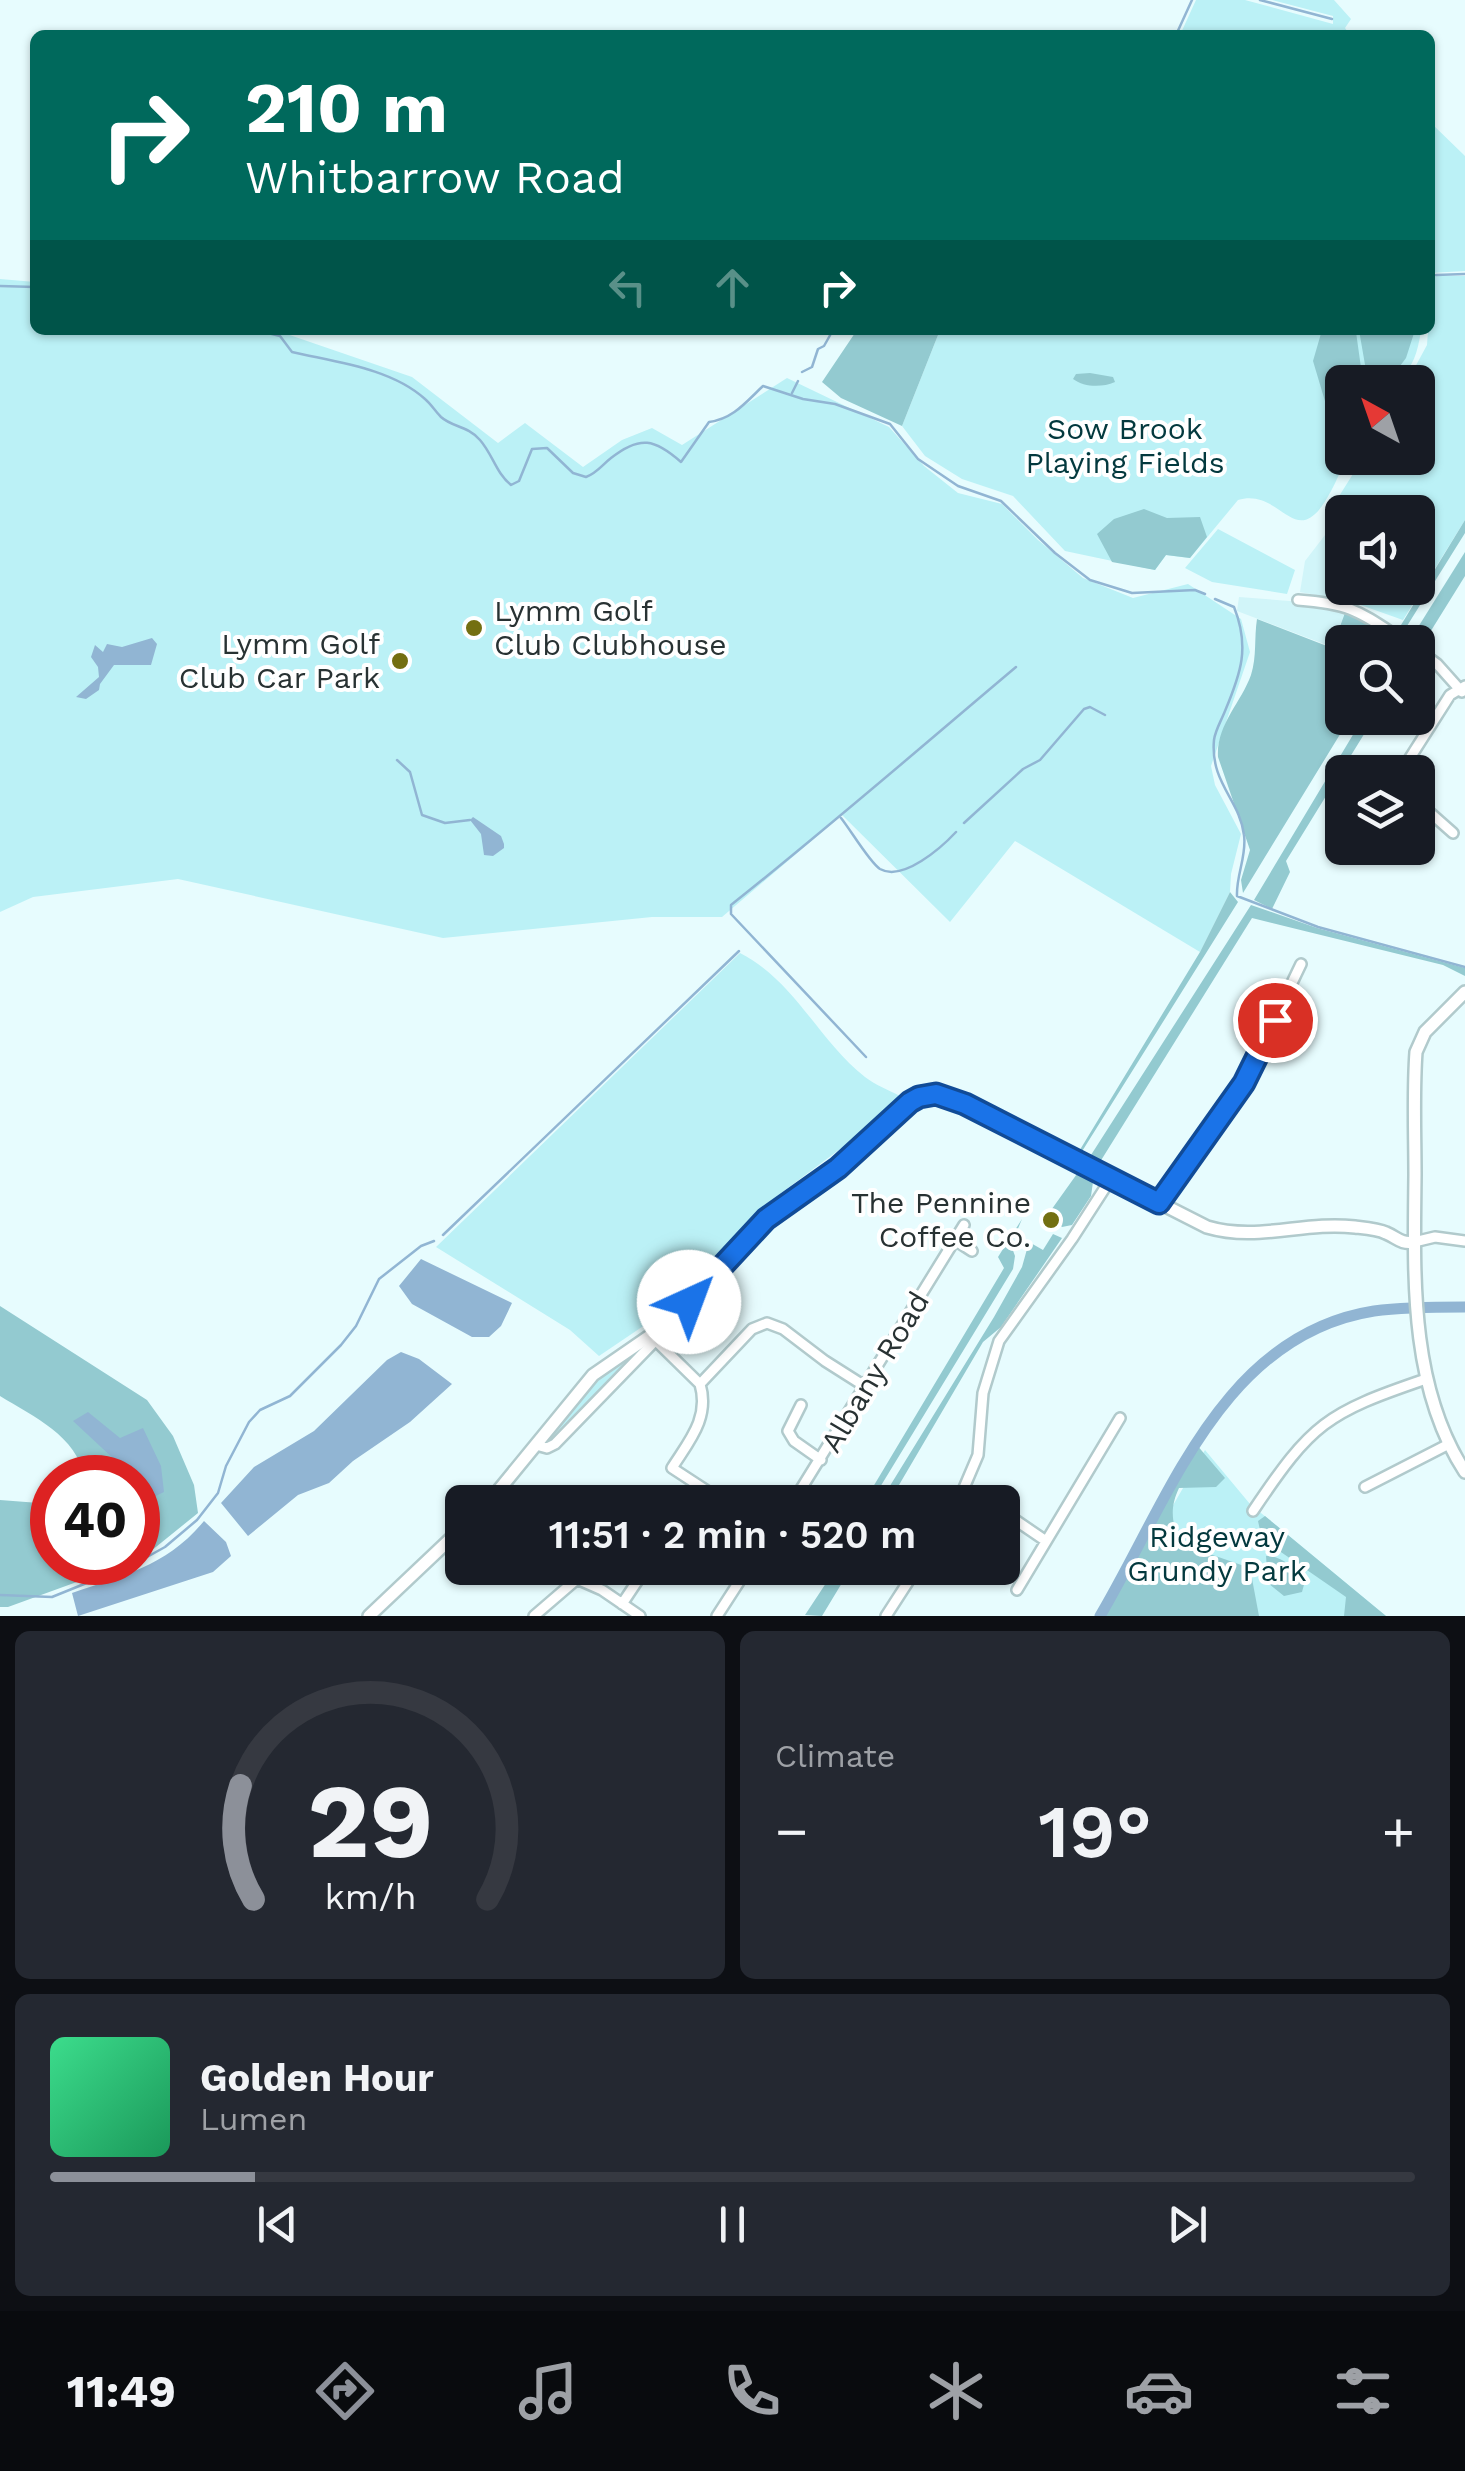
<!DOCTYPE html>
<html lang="en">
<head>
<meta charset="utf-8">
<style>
	:root { --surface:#171b24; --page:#242831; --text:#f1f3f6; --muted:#9ea1a6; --line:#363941; --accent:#8c9099 }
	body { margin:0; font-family:"Work Sans",sans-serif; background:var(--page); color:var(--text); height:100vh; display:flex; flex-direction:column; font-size:38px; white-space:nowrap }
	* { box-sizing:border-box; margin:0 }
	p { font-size:32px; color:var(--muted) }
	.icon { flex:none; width:55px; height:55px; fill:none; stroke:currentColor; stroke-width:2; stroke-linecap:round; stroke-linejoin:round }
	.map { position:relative; height:1616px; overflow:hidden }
	.panel { display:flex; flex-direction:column; gap:15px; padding:15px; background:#0d0f14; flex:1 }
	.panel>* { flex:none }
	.hud { position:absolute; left:30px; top:30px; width:1405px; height:305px; border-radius:15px; box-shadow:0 2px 8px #0004; background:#00695c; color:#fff; overflow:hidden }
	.needle { width:65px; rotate:320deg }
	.fabs { position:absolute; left:1325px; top:365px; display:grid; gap:20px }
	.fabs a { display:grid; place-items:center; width:110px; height:110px; border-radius:15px; background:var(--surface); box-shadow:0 2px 8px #0004; font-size:50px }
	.speed { position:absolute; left:30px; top:1455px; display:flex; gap:20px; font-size:50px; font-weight:700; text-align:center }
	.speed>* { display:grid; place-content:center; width:130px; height:130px; border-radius:50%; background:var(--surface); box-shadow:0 2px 8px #0004; line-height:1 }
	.speed .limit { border:15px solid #d22; background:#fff; color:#111 }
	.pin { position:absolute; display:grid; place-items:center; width:85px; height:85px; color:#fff; margin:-42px; border:5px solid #fff; border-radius:50%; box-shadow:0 2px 10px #0007 }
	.me { position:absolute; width:110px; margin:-55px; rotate:43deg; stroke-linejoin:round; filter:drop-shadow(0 0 8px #0008) }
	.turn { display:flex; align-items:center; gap:35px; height:210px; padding:0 50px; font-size:45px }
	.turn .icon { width:130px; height:130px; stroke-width:2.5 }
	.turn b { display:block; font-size:70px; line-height:85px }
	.lanes { display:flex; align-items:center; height:95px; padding:0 50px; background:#0003; justify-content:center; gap:50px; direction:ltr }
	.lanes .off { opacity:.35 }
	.big { font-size:75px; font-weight:600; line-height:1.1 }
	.panel .widget { flex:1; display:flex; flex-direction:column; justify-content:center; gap:15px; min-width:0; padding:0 35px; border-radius:15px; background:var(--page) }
	.panel .dial { align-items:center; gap:0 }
	.dial svg { height:260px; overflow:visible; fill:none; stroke:var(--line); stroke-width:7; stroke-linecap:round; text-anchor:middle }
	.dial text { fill:var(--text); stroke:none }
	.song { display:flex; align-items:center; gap:30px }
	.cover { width:120px; height:120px; border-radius:15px; background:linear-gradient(135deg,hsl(150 70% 55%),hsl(150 70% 35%)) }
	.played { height:10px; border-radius:5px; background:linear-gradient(90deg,var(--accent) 15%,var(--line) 15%) }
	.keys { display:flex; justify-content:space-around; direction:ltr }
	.heat { display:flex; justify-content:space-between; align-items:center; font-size:55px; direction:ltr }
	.panel .tiles { flex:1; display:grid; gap:15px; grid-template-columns:1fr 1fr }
	.widget:last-child { grid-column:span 2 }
	.trip { position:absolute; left:445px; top:1485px; width:575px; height:100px; border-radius:15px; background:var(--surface); box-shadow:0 2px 8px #0004; font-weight:600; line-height:100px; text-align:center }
	.menu { display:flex; height:160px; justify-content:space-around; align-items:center; background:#090b0e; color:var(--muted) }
	.menu .icon { width:70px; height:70px }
	.menu .active { color:var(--accent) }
	.menu b { font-size:45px; color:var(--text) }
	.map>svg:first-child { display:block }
	.built { fill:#d1f5f9 }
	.green { fill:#bbf1f6 }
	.forest { fill:#93cad0 }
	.water { fill:#91b5d3 }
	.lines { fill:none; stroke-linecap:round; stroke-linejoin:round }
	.stream { stroke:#91b5d3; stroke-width:2.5 }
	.canal { stroke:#91b5d3; stroke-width:11 }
	.minor-casing { stroke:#b1cacc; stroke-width:14 }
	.tertiary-casing { stroke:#b1cacc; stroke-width:16 }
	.minor { stroke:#fff; stroke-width:9 }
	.tertiary { stroke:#fff; stroke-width:11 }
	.route-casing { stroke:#114b97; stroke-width:25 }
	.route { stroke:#1a73e8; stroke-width:18 }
	.poi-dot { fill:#736f11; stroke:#fff; stroke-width:4 }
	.labels { text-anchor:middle; stroke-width:8; stroke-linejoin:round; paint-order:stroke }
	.park-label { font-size:30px; fill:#03393e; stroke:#fff }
	.poi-label { font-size:30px; fill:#283233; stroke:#fff; text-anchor:end }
	.street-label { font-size:30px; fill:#283233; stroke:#fff }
</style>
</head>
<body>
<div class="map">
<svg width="1465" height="1616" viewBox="0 0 1465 1616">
	<rect width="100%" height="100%" fill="#e7fcfe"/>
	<path class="built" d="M1332,526L1342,533V588H1362L1354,602L1300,592L1305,561Z
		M1239,597L1328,604L1346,609L1332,647L1237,611Z"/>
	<path class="green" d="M1196,0H1245L1333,24V16L1272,0H1334L1351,19L1345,28L1350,35H1180Z
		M1430,122L1465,156V271L1430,273Z
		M1432,276H1465V520L1403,620L1355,603L1363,588H1418V512H1342V529L1326,517L1363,458H1418V382H1407L1427,345Z
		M0,279L35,282V330H275L412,377L498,443L525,423L583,467L622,440L652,428L682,445L787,378L889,427L924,466L958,493L1002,504L1038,540L1083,578L1133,598L1188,584L1241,619L1250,652L1211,766L1215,785L1241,834L1231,874L1230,892L1200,952L1015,841L950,922L842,815L722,917H652L443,938L178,879L33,897L0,912Z
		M940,330H1421C1413,388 1391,382 1342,382V458H1346C1298,578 1289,485 1238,500L1190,558L1166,555L1155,570L1065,551L1013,496L962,479L925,456L902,426Z
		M1218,529L1295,570L1287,594L1212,582L1185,568Z
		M740,953C795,981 818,1040 865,1077C875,1085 889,1090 900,1096L867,1129L757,1211L667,1310L599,1356L570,1330L436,1247Z
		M655,1341L555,1444L536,1445L607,1363Z
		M1205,1450L1250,1504L1386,1616H1109Z"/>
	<path class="forest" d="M857,330H940L902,426L841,398L822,382Z
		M1322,330L1356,332L1363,382H1342L1341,431L1333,428L1313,361Z
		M1359,330H1415L1406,358L1388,382H1368Z
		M1090,373L1113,377L1115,382C1101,388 1084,387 1073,379L1076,374Z
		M1144,509L1167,518L1200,517L1207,537L1190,558L1166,555L1155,570L1112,562L1097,534L1114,519Z
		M1465,520V533L1407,626L1401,625Z
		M1465,552V576L1424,642L1415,632Z
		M1346,610L1358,615L1394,642H1342V718H1350L1243,893L1241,880L1250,850L1218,757C1216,725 1241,703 1251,675C1257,656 1254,638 1257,619L1332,648Z
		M1363,718H1374L1286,861L1290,872L1272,909L1254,900Z
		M1230,892L1238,902L1081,1153H1078L1200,952Z
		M1251,905L1317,928L1465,968V976L1443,965L1252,918L1100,1162L1091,1155Z
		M1079,1171L1093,1182L1091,1196L1072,1225L1062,1227L1049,1213Z
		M1022,1219L1011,1245L1015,1256L1013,1269L871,1502H864L1004,1268L998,1257Z
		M1053,1234L1062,1238L1001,1327L983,1342L889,1502H880L994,1317L1022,1267L1029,1242L1043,1250Z
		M0,1306L147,1400L173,1436L194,1485L198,1513L146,1555L138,1559V1478L84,1477C77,1436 34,1417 0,1396Z
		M1196,1444L1225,1478L1216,1487L1179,1488C1169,1509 1172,1524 1181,1544L1250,1568L1259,1616H1105L1107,1604Z
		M0,1500L52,1504V1562L129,1563L8,1607H0Z
		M1265,1516L1386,1616H1344L1346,1597L1262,1539L1258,1521Z
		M1266,1556C1284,1556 1293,1568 1305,1581L1302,1592L1284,1596L1268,1583Z
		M836,1568H851L822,1616L805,1615Z"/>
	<path class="water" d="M152,638L157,644L151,665H114L100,684L99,690L86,699L76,697L99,677L98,667L91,657L95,645L103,652L107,644L122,647Z
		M473,817L501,836L504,844V848L493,856L484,855L481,834L470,820Z
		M421,1259L512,1303L501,1326L489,1337H472L412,1304L399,1286Z
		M401,1352L419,1359L452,1384L410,1422L353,1461L329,1483L298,1495L248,1536L221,1503L254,1467L314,1431L387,1360Z
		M88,1412L120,1438L143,1428L161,1466L164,1492L139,1504L138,1478L109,1477L116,1461L73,1421Z
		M204,1521L226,1542L231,1556L213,1572L78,1616L72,1593C124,1575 167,1566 204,1521Z"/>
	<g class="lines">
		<path class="stream" d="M1260,0L1332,19
			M1176,35L1192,0
			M1436,275L1465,274
			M0,286L35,287
			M256,330L280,336L292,352C335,362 391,368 425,399C431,404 435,411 441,417C452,427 468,426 480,440C493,455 496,473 511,485L519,481L532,449L547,448L573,473L586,477C597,473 602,465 611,458C640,435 655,439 681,462L709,422C733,419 746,402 763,386L803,399L835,404L890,424L918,459L958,486L1001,501L1055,553L1090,580L1132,593L1195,590L1205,594
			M802,372L812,367L818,349L824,346L833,330
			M792,393L798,381
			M1215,599L1234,607C1250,647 1241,673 1225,711C1221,721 1215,731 1214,740C1210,783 1240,800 1244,835C1247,856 1236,875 1237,896L1318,927L1465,967
			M397,760L410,772L422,815L445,823L470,820
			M841,818C850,829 870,863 880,869C903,882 942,847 956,832
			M964,823L1023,769L1040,760L1084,709L1090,707L1105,715
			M866,1057L731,914V905C828,828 921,747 1016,667
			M443,1235L739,951
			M138,1562L165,1547L197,1520L218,1493L226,1466L249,1422L260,1410L290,1396L341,1345L356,1326L379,1279L421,1246L434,1241
			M0,1595L52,1597L136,1563"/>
		<path class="canal" d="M1100,1616C1169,1500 1221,1335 1374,1311C1404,1307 1435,1307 1465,1307"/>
		<defs>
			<path id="minor" d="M1298,600C1354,604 1361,613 1406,642
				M1418,650L1437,664L1462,692
				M1401,772L1450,695L1465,686
				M1418,802L1453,833
				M1159,1203L1244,1083L1301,964
				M955,1240L972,1251
				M1414,1242L1435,1237L1465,1241
				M650,1335L700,1384C710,1418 689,1441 672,1468L724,1502
				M700,1384L752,1329L767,1323L783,1329L825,1361L866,1387
				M801,1405L788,1431L794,1441L821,1460
				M536,1445L547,1448L555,1444L655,1341
				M1365,1487L1447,1445
				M965,1492L987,1502
				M793,1502L964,1225
				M958,1502L978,1455L983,1393L999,1341L1072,1239L1110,1180
				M1002,1511L1046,1541
				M1253,1511C1312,1423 1326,1413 1426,1379
				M593,1568H598
				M649,1568L663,1576
				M1017,1590L1120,1418
				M622,1604L646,1568
				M534,1616L577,1579L602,1590L640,1616
				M717,1616L748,1568
				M886,1616L917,1568"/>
			<path id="tertiary" d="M1465,992L1425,1032L1416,1052C1413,1093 1415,1134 1415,1175C1414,1275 1409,1386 1465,1472
				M489,1502L593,1375L667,1324L766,1219L837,1168L915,1099L936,1094L965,1104L1207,1227C1258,1242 1303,1221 1355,1227C1364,1228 1378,1229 1386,1233C1398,1238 1400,1244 1414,1242
				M369,1616L462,1528"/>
		</defs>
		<use href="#minor" class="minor-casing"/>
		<use href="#tertiary" class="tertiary-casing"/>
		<use href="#minor" class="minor"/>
		<use href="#tertiary" class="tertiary"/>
	</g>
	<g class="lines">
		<defs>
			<path id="route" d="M689,1302L766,1219L838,1168L910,1102L919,1097L936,1094L965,1104L1159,1203L1244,1083L1275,1020"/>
		</defs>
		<use href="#route" class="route-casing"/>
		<use href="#route" class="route"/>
	</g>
	<g class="poi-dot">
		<circle cx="474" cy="628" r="10"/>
		<circle cx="400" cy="661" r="10"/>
		<circle cx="1051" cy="1220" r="10"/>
	</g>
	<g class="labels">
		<g class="park-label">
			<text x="1125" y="439">Sow Brook<tspan x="1125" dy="34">Playing Fields</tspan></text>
			<text x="1217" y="1547">Ridgeway<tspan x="1217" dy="34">Grundy Park</tspan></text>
		</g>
		<g class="poi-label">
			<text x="494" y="621" text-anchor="start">Lymm Golf<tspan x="494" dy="34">Club Clubhouse</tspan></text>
			<text x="380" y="654">Lymm Golf<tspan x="380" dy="34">Club Car Park</tspan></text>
			<text x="1031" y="1213">The Pennine<tspan x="1031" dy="34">Coffee Co.</tspan></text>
		</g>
		<g class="street-label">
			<text transform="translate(875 1372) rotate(-59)" y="10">Albany Road</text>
		</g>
	</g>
</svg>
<div class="fabs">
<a><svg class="needle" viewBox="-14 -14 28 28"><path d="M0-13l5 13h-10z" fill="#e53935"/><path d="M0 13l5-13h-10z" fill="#9ea1a6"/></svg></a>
<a><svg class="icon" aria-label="sound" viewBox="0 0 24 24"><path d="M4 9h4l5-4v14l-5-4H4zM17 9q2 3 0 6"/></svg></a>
<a><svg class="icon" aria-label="search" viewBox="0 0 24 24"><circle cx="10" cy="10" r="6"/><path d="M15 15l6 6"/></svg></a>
<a><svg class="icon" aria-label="layers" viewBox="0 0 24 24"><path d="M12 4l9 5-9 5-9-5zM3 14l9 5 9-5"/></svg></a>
</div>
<div class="speed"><div class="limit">40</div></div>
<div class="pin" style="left:1275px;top:1020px;background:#d93025"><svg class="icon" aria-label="arrive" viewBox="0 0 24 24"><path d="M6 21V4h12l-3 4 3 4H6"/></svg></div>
<svg class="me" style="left:689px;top:1302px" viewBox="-20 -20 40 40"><circle r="19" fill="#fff"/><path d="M0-13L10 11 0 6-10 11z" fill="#1a73e8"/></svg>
<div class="trip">11:51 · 2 min · 520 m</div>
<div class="hud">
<div class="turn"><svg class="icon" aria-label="right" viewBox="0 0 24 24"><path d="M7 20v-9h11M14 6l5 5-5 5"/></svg><div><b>210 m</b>Whitbarrow Road</div></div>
<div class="lanes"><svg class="icon off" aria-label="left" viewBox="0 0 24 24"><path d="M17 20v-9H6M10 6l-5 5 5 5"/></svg><svg class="icon off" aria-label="ahead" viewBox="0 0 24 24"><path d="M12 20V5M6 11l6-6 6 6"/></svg><svg class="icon" aria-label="right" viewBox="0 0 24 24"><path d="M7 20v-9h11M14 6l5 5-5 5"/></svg></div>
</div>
</div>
<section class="panel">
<div class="tiles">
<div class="widget dial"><svg viewBox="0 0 100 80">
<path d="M14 69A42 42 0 1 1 86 69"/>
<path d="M14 69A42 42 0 0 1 10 34" stroke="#8c9099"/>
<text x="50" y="56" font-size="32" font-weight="700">29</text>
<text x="50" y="72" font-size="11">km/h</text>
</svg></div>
<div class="widget"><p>Climate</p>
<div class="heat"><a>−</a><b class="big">19°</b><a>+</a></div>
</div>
<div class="widget">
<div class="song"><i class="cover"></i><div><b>Golden Hour</b><p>Lumen</p></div></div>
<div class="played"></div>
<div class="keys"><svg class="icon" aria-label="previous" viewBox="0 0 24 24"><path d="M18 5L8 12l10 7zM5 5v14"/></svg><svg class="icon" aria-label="pause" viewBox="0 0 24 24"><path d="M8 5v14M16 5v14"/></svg><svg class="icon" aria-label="next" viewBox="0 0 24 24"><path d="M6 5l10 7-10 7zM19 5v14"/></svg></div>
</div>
</div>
</section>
<nav class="menu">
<b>11:49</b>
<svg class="icon active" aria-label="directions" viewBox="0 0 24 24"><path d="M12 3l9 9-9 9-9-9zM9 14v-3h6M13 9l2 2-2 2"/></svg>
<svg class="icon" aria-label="music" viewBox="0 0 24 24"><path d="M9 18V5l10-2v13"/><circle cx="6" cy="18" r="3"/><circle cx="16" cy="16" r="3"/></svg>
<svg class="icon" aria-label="phone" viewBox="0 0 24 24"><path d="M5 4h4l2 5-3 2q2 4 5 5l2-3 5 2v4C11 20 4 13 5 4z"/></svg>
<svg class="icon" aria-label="climate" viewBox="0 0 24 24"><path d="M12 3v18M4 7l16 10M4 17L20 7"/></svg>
<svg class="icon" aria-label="car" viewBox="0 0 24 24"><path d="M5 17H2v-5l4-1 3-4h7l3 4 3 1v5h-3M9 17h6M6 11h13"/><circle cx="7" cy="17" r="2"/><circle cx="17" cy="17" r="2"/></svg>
<svg class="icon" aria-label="filters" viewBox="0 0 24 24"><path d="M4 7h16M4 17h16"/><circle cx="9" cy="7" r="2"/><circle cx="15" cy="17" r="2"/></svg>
</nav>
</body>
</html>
